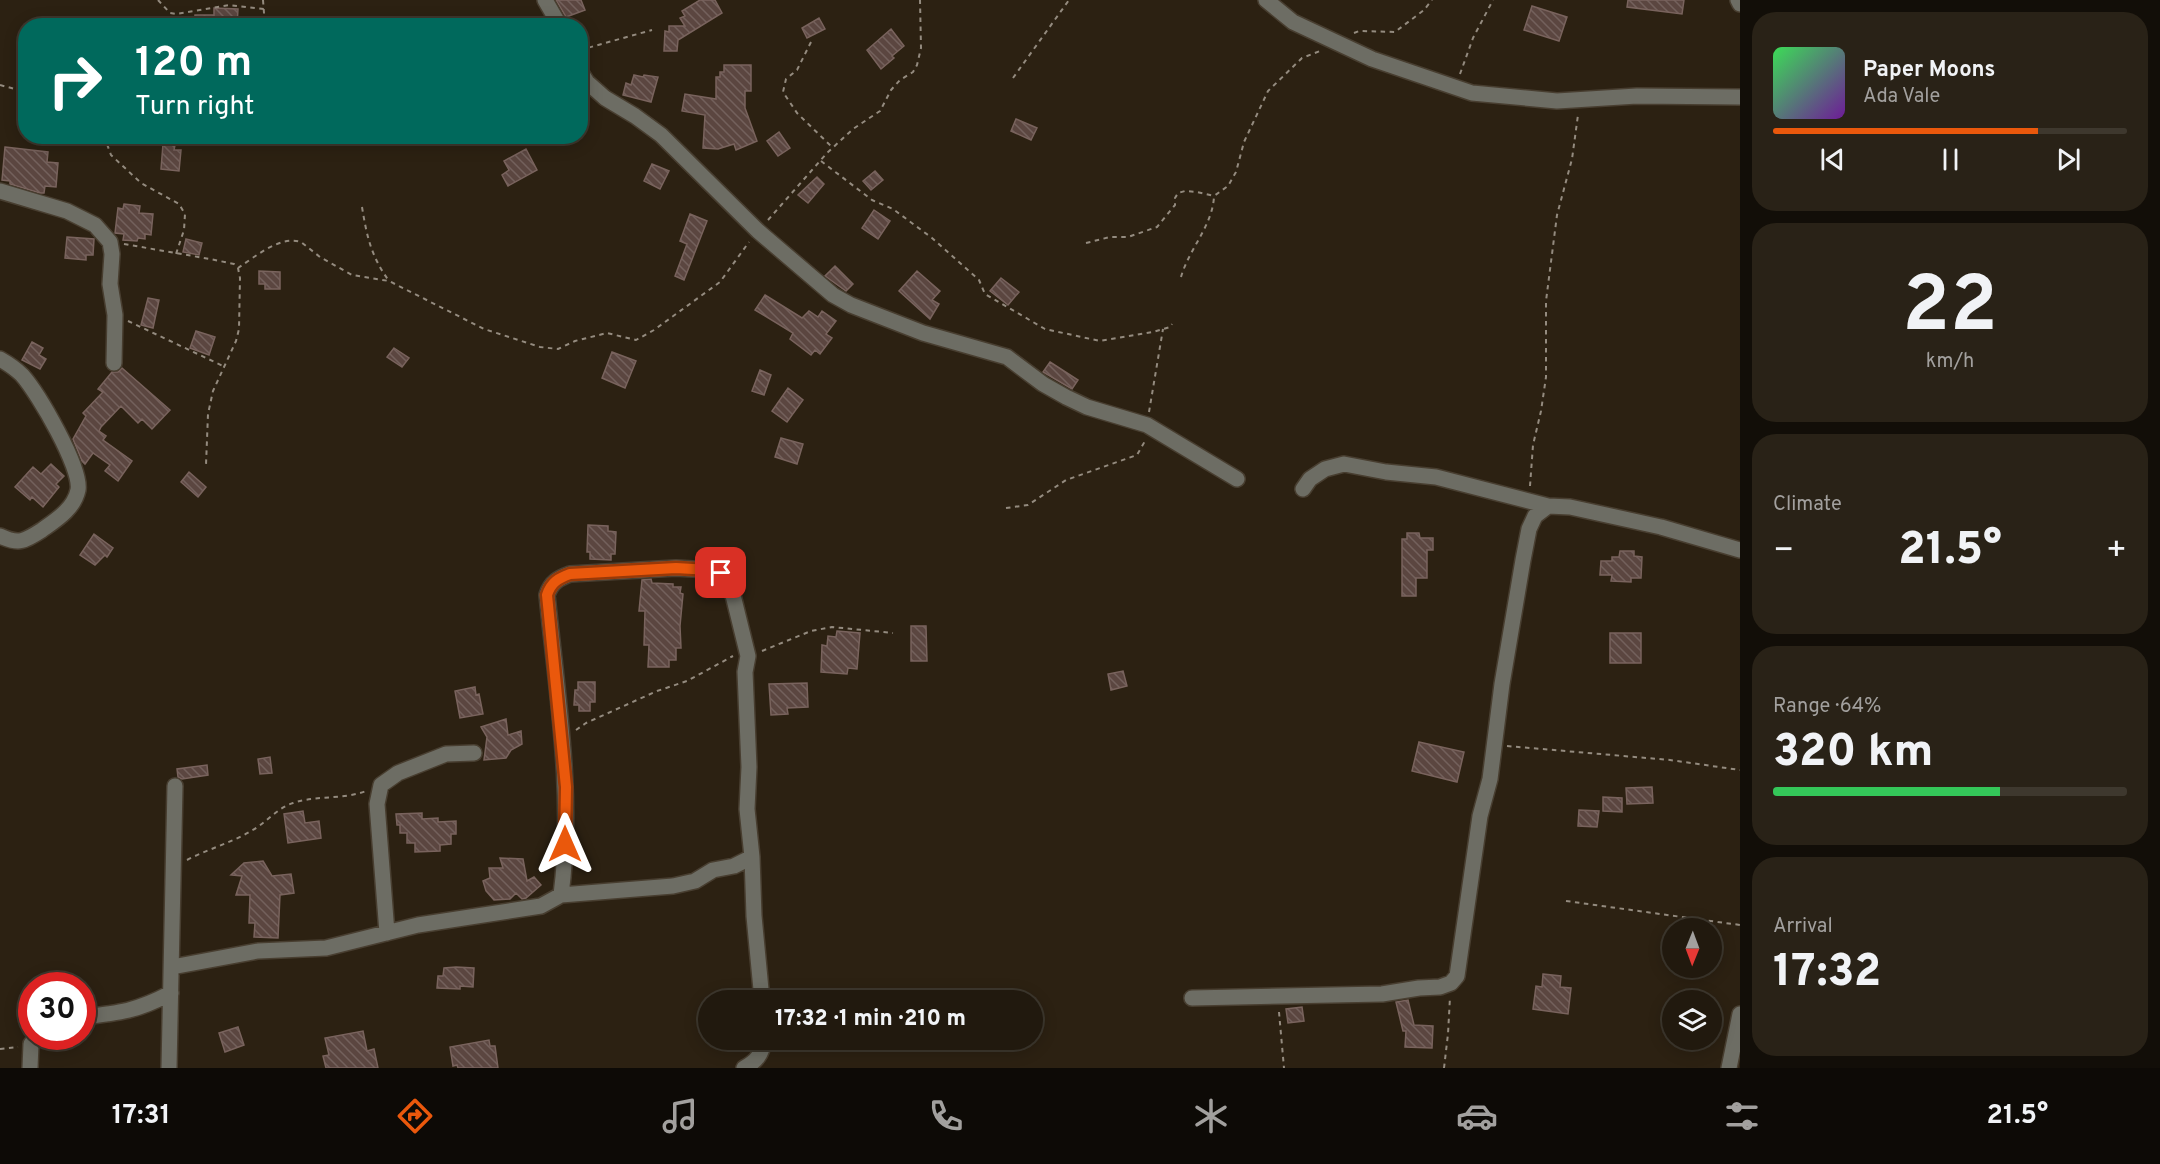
<!DOCTYPE html>
<html lang="en">
<head>
<meta charset="utf-8">
<style>
	:root { --surface:#21190e; --page:#292217; --text:#f1f3f6; --muted:#a2a09e; --line:#3e382e; --accent:#ea580c }
	body { margin:0; font-family:Overpass,sans-serif; background:var(--page); color:var(--text); height:100vh; display:flex; flex-direction:column; font-size:22px; white-space:nowrap }
	* { box-sizing:border-box; margin:0 }
	p { font-size:20px; color:var(--muted) }
	.icon { flex:none; width:33px; height:33px; fill:none; stroke:currentColor; stroke-width:2; stroke-linecap:round; stroke-linejoin:round }
	.map { position:relative; flex:1; overflow:hidden }
	.details { display:flex; flex-direction:column; gap:12px; padding:12px; background:#120e08; width:420px }
	.details>* { flex:none }
	.banner { position:absolute; left:18px; top:18px; width:570px; height:126px; border-radius:24px; box-shadow:0 3px 15px #0003,0 0 0 2px var(--line); background:#00695c; color:#fff; overflow:hidden }
	.needle { width:39px; rotate:181deg }
	.fabs { position:absolute; left:1662px; top:918px; display:grid; gap:12px }
	.fabs a { display:grid; place-items:center; width:60px; height:60px; border-radius:50%; background:var(--surface); box-shadow:0 3px 15px #0003,0 0 0 2px var(--line); font-size:30px }
	.speed { position:absolute; left:18px; top:972px; display:flex; gap:12px; font-size:30px; font-weight:700; text-align:center }
	.speed>* { display:grid; place-content:center; width:78px; height:78px; border-radius:50%; background:var(--surface); box-shadow:0 3px 15px #0003,0 0 0 2px var(--line); line-height:1 }
	.speed .limit { border:9px solid #d22; background:#fff; color:#111 }
	.pin { position:absolute; display:grid; place-items:center; width:51px; height:51px; color:#fff; margin:-26px; border-radius:12px; box-shadow:0 3px 9px #0006 }
	.me { position:absolute; width:66px; margin:-33px; rotate:0deg; stroke-linejoin:round; filter:drop-shadow(0 0 4px #0008) }
	.turn { display:flex; align-items:center; gap:21px; height:126px; padding:0 18px; font-size:27px }
	.turn .icon { width:78px; height:78px; stroke-width:2.5 }
	.turn b { display:block; font-size:42px; line-height:51px }
	.big { font-size:45px; font-weight:800; line-height:1.1 }
	.details .widget { flex:1; display:flex; flex-direction:column; justify-content:center; gap:9px; min-width:0; padding:0 21px; border-radius:24px; background:var(--page) }
	.details .dial { align-items:center; gap:0 }
	.dial b { font-size:78px; line-height:1 }
	.song { display:flex; align-items:center; gap:18px }
	.cover { width:72px; height:72px; border-radius:9px; background:linear-gradient(135deg,hsl(130 70% 55%),hsl(280 70% 35%)) }
	.played { height:6px; border-radius:3px; background:linear-gradient(90deg,var(--accent) 75%,var(--line) 75%) }
	.keys { display:flex; justify-content:space-around; direction:ltr }
	.heat { display:flex; justify-content:space-between; align-items:center; font-size:33px; direction:ltr }
	.charge { height:9px; border-radius:4px; background:linear-gradient(90deg,#34c759 64%,var(--line) 0) }
	.trip { position:absolute; left:698px; top:990px; width:345px; height:60px; border-radius:30px; background:var(--surface); box-shadow:0 3px 15px #0003,0 0 0 2px var(--line); font-weight:800; line-height:60px; text-align:center }
	.tabs { display:flex; height:96px; justify-content:space-around; align-items:center; background:#0d0a06; color:var(--muted) }
	.tabs .icon { width:42px; height:42px }
	.tabs .active { color:var(--accent) }
	.tabs b { font-size:27px; color:var(--text) }
	main { display:flex; flex:1; min-height:0 }
	.map>svg:first-child { display:block }
	.building { fill:url(#building-back-hatch); stroke:#79635d; stroke-width:1.5 }
	.lines { fill:none; stroke-linecap:round; stroke-linejoin:round }
	.minor-casing { stroke:#483e30; stroke-width:18 }
	.path { stroke:#948b7f; stroke-width:2; stroke-dasharray:4.5 4.5; stroke-linecap:butt }
	.minor { stroke:#6d6d64; stroke-width:15 }
	.route-casing { stroke:#983908; stroke-width:15 }
	.route { stroke:#ea580c; stroke-width:10 }
</style>
</head>
<body>
<main>
<div class="map">
<svg width="1740" height="1068" viewBox="0 0 1740 1068">
	<defs>
		<pattern id="building-back-hatch" width="6" height="6" patternUnits="userSpaceOnUse" patternTransform="scale(1.5)"><rect width="6" height="6" fill="#5b4640"/><path d="M-1 5l2 2M0 0l6 6M5-1l2 2" fill="none" stroke="#73615c"/></pattern>
	</defs>
	<rect width="100%" height="100%" fill="#2c2112"/>
	<path class="building" d="M556,0H581L585,10L566,17Z
		M700,0H715L722,13L678,40L677,51H664L665,31L669,32V26H685L680,18L685,16L682,11Z
		M1628,0H1684L1682,14L1627,7Z
		M1532,6L1567,17L1559,41L1524,30Z
		M214,8L238,9L237,26H194L195,15H214Z
		M819,18L825,29L807,38L802,28Z
		M891,29L904,46L892,56L894,58L881,69L867,50Z
		M724,65H751V91H745V108L757,141L736,150L734,144L718,149L703,148L705,115L682,111L685,94L716,99V77H720V72H724Z
		M634,75L643,77L644,75L658,77L651,102L623,95L626,83L631,85Z
		M1016,119L1037,128L1031,140L1011,131Z
		M779,132L790,148L778,156L767,141Z
		M163,144L175,145L174,150H181L179,171L161,169Z
		M5,147L48,152L47,162L58,163L56,187L45,186L44,193H40L10,184V181L2,180Z
		M526,149L537,170L508,186L502,175L509,170L504,161Z
		M652,164L669,171L660,189L644,181Z
		M875,171L883,180L871,190L863,181Z
		M817,177L824,184L808,203L798,195Z
		M124,204L140,206L139,213L153,214L151,235L145,234V239L138,238L137,241L123,240L124,234L115,233L118,208L123,209Z
		M874,210L890,221L878,239L862,228Z
		M690,214L707,221L684,280L675,276L687,244L680,241Z
		M67,237L94,239L93,255H86V260L65,258Z
		M186,239L202,243L199,255L183,252Z
		M835,266L853,284L846,291L825,276Z
		M259,271L280,272V289H265V284H259Z
		M917,271L940,291L932,300L939,304L930,319L899,291Z
		M1001,278L1019,292L1008,305L990,291Z
		M765,295L802,318L809,311L818,317L822,311L836,321L826,334L832,338L820,354L815,350L811,355L790,339L793,333L755,310Z
		M148,298L159,300L153,328L141,325Z
		M196,331L215,337L209,355L190,348Z
		M32,342L43,348L39,355L46,359L40,369L22,360Z
		M394,348L409,358L402,367L387,357Z
		M612,352L636,361L625,388L602,378Z
		M1050,362L1078,380L1072,389L1043,372Z
		M122,368L170,410L152,429L142,419L138,423L121,406L101,427L99,431L106,436L103,440L132,461L118,481L105,471L110,465L93,453L85,464L82,461L73,439L86,416L83,413L103,392L98,389L112,372H118Z
		M760,370L771,375L764,395L752,391Z
		M788,388L803,400L787,422L772,411Z
		M781,438L803,444L797,464L775,457Z
		M51,464L64,476L56,484L59,487L43,507L32,497L30,500L15,487L33,467L41,474Z
		M189,472L206,487L198,497L181,482Z
		M588,525L608,526V531L616,532L615,554H611V560L590,559V552H587Z
		M1407,533H1419L1420,538H1433V550H1427V578H1416V596H1402V539H1407Z
		M94,534L113,548L107,557L105,555L95,565L80,555Z
		M1620,551H1634V556L1642,557L1641,578H1631V582L1611,581L1612,575H1600L1601,561H1612V557H1619Z
		M651,579L652,583L673,584V587H681L680,593L683,594L680,626L681,648H676V660H669V667H648L649,645H644L645,611H639L642,580Z
		M911,626H926L927,661H911Z
		M837,631L860,633L857,669L848,668L847,674L821,672L822,645L827,646L828,636L836,637Z
		M1610,633H1641V663H1610Z
		M1123,671L1127,686L1111,690L1108,674Z
		M578,682H595V702H590V711H579V705H574L575,690H578Z
		M807,683L808,707L787,708L788,714L771,715L769,684Z
		M475,687L476,695L479,694L483,714L460,718L455,691Z
		M506,719L508,735L521,731L522,744L511,750L506,758L484,760L487,737L481,727Z
		M1419,742L1464,752L1457,782L1412,771Z
		M270,757L272,773L260,774L258,759Z
		M207,765L208,775L182,779L178,777L177,769Z
		M1652,787L1653,803L1627,804L1626,788Z
		M1603,797L1622,798V812L1603,811Z
		M1579,810L1599,811L1597,827L1578,826Z
		M303,811L305,823L319,821L321,838L288,843L284,814Z
		M422,813V819L438,818V822L456,821V834H451V844L440,845V851L415,852V843H407V833H400V825H397L396,814Z
		M500,858L523,859L527,881L534,877L541,885L526,898L522,899L516,893L510,899L494,900L486,891L483,881L490,878L489,868H503Z
		M263,861L272,876L291,874L294,893L280,895L278,938L254,937L255,923H249L250,895H236L242,876L231,875L244,863Z
		M456,967L474,968L473,987L460,986V989L437,988L438,976H443L444,968Z
		M1543,974L1561,976L1560,987L1571,988L1568,1014L1533,1009L1536,986L1542,987Z
		M1408,1000L1414,1025L1433,1026L1432,1048L1405,1047L1406,1031H1403L1396,1002Z
		M1302,1007L1304,1021L1288,1023L1286,1009Z
		M238,1027L244,1045L225,1052L219,1033Z
		M363,1031L367,1051L374,1049L378,1068H326L323,1056L329,1055L325,1038Z
		M489,1040L490,1046H495L498,1068H458L457,1065L453,1066L450,1047Z"/>
	<g class="lines">
		<defs>
			<path id="minor" d="M545,0L560,26
				M1266,0L1293,22L1372,59L1472,93L1557,101L1637,96L1740,97
				M1738,0L1740,4
				M580,71L587,82L605,98L635,116L661,135L758,231L833,295L851,305L923,333L1007,357L1043,384L1066,397L1087,407L1147,425L1237,479
				M0,191L67,211L95,225L110,242L112,254L110,284L115,315L114,363
				M0,359C7,363 16,369 22,375C38,393 82,468 78,490C74,509 56,520 42,530C25,541 19,545 0,536
				M1303,489L1310,479L1325,469L1344,464L1386,472L1436,477L1548,506
				M561,895C574,796 557,694 547,595C551,582 559,578 570,574L676,568L710,570L721,573L730,583L748,656L745,672L749,767L747,809L752,857L754,916L762,1000
				M387,933L377,804L381,785L398,773L446,754L474,753
				M172,967L258,951L326,948L418,925L541,906L561,895L673,886L695,881L713,870L734,866L752,857
				M1192,998L1382,994L1419,988L1440,987L1451,983L1457,976L1480,816L1490,779L1502,684L1523,560L1529,529L1535,516L1548,506L1570,507L1661,527L1740,550
				M82,1017C120,1013 137,1011 171,993
				M30,1068L31,1044L38,1036
				M169,1068L175,786
				M744,1068C757,1061 762,1054 764,1040
				M1729,1068L1740,1014"/>
		</defs>
		<use href="#minor" class="minor-casing"/>
		<path class="path" d="M158,0L170,13L176,14L229,5L264,9
			M263,0L265,26
			M1354,33L1359,31L1395,32L1424,10L1432,0
			M811,42L797,70L786,79L783,92L797,113L833,148
			M580,50L652,30
			M1460,74L1473,38L1493,0
			M1013,78L1069,0
			M0,85L26,92
			M104,136L111,155L141,183L179,204L185,214L184,230L176,254
			M821,161L872,200L893,209L932,238L979,280L985,294L1045,329L1100,341L1153,332L1170,327L1172,324
			M362,207C367,237 371,256 389,281
			M768,220L827,153L853,129L880,111L891,90L900,80L913,72L917,65L921,48L920,0
			M1086,243L1110,237H1128L1157,227L1175,205V198L1178,193L1185,191L1197,192L1214,196
			M124,244L210,259L234,264L238,268L240,278L239,329L236,341L213,391L208,414L206,465
			M238,268C255,257 280,235 301,242L320,257L352,275L389,281L484,329L540,347L558,349L575,341L607,333L636,340L654,330L720,282L749,242
			M1181,277C1189,249 1213,225 1214,196L1228,186L1236,172L1244,142L1268,91L1302,58L1320,51
			M128,321L223,366
			M1149,412L1163,329
			M1530,486L1533,445L1541,411L1546,377V301L1557,215L1572,159L1578,115
			M1006,508L1028,505L1066,480L1137,455L1145,441
			M762,651L811,631L832,627L893,633
			M576,730L586,723L657,691L687,681L733,656
			M1507,746L1670,760L1740,770
			M187,860C208,849 231,843 251,831C265,824 277,808 293,803C317,795 342,800 366,791
			M1566,901L1740,925
			M1279,1012L1284,1068
			M0,1049L18,1047
			M1444,1068L1448,1034L1450,997"/>
		<use href="#minor" class="minor"/>
	</g>
	<g class="lines">
		<defs>
			<path id="route" d="M565,844L566,787L547,595C551,582 559,578 570,574L676,568L710,570L721,573"/>
		</defs>
		<use href="#route" class="route-casing"/>
		<use href="#route" class="route"/>
	</g>
</svg>
<div class="fabs">
<a><svg class="needle" viewBox="-14 -14 28 28"><path d="M0-13l5 13h-10z" fill="#e53935"/><path d="M0 13l5-13h-10z" fill="#a2a09e"/></svg></a>
<a><svg class="icon" aria-label="layers" viewBox="0 0 24 24"><path d="M12 4l9 5-9 5-9-5zM3 14l9 5 9-5"/></svg></a>
</div>
<div class="speed"><div class="limit">30</div></div>
<div class="pin" style="left:721px;top:573px;background:#d93025"><svg class="icon" aria-label="arrive" viewBox="0 0 24 24"><path d="M6 21V4h12l-3 4 3 4H6"/></svg></div>
<svg class="me" style="left:565px;top:844px" viewBox="-20 -20 40 40"><path d="M0-17L14 15 0 8-14 15z" fill="#ea580c" stroke="#fff" stroke-width="4"/></svg>
<div class="trip">17:32 · 1 min · 210 m</div>
<div class="banner">
<div class="turn"><svg class="icon" aria-label="right" viewBox="0 0 24 24"><path d="M7 20v-9h11M14 6l5 5-5 5"/></svg><div><b>120 m</b>Turn right</div></div>
</div>
</div>
<section class="details">
<div class="widget">
<div class="song"><i class="cover"></i><div><b>Paper Moons</b><p>Ada Vale</p></div></div>
<div class="played"></div>
<div class="keys"><svg class="icon" aria-label="previous" viewBox="0 0 24 24"><path d="M18 5L8 12l10 7zM5 5v14"/></svg><svg class="icon" aria-label="pause" viewBox="0 0 24 24"><path d="M8 5v14M16 5v14"/></svg><svg class="icon" aria-label="next" viewBox="0 0 24 24"><path d="M6 5l10 7-10 7zM19 5v14"/></svg></div>
</div>
<div class="widget dial"><b>22</b><p>km/h</p></div>
<div class="widget"><p>Climate</p>
<div class="heat"><a>−</a><b class="big">21.5°</b><a>+</a></div>
</div>
<div class="widget"><p>Range · 64%</p><b class="big">320 km</b><div class="charge"></div></div>
<div class="widget"><p>Arrival</p><b class="big">17:32</b></div>
</section>
</main>
<nav class="tabs">
<b>17:31</b>
<svg class="icon active" aria-label="directions" viewBox="0 0 24 24"><path d="M12 3l9 9-9 9-9-9zM9 14v-3h6M13 9l2 2-2 2"/></svg>
<svg class="icon" aria-label="music" viewBox="0 0 24 24"><path d="M9 18V5l10-2v13"/><circle cx="6" cy="18" r="3"/><circle cx="16" cy="16" r="3"/></svg>
<svg class="icon" aria-label="phone" viewBox="0 0 24 24"><path d="M5 4h4l2 5-3 2q2 4 5 5l2-3 5 2v4C11 20 4 13 5 4z"/></svg>
<svg class="icon" aria-label="climate" viewBox="0 0 24 24"><path d="M12 3v18M4 7l16 10M4 17L20 7"/></svg>
<svg class="icon" aria-label="car" viewBox="0 0 24 24"><path d="M5 17H2v-5l4-1 3-4h7l3 4 3 1v5h-3M9 17h6M6 11h13"/><circle cx="7" cy="17" r="2"/><circle cx="17" cy="17" r="2"/></svg>
<svg class="icon" aria-label="filters" viewBox="0 0 24 24"><path d="M4 7h16M4 17h16"/><circle cx="9" cy="7" r="2"/><circle cx="15" cy="17" r="2"/></svg>
<b>21.5°</b>
</nav>
</body>
</html>
